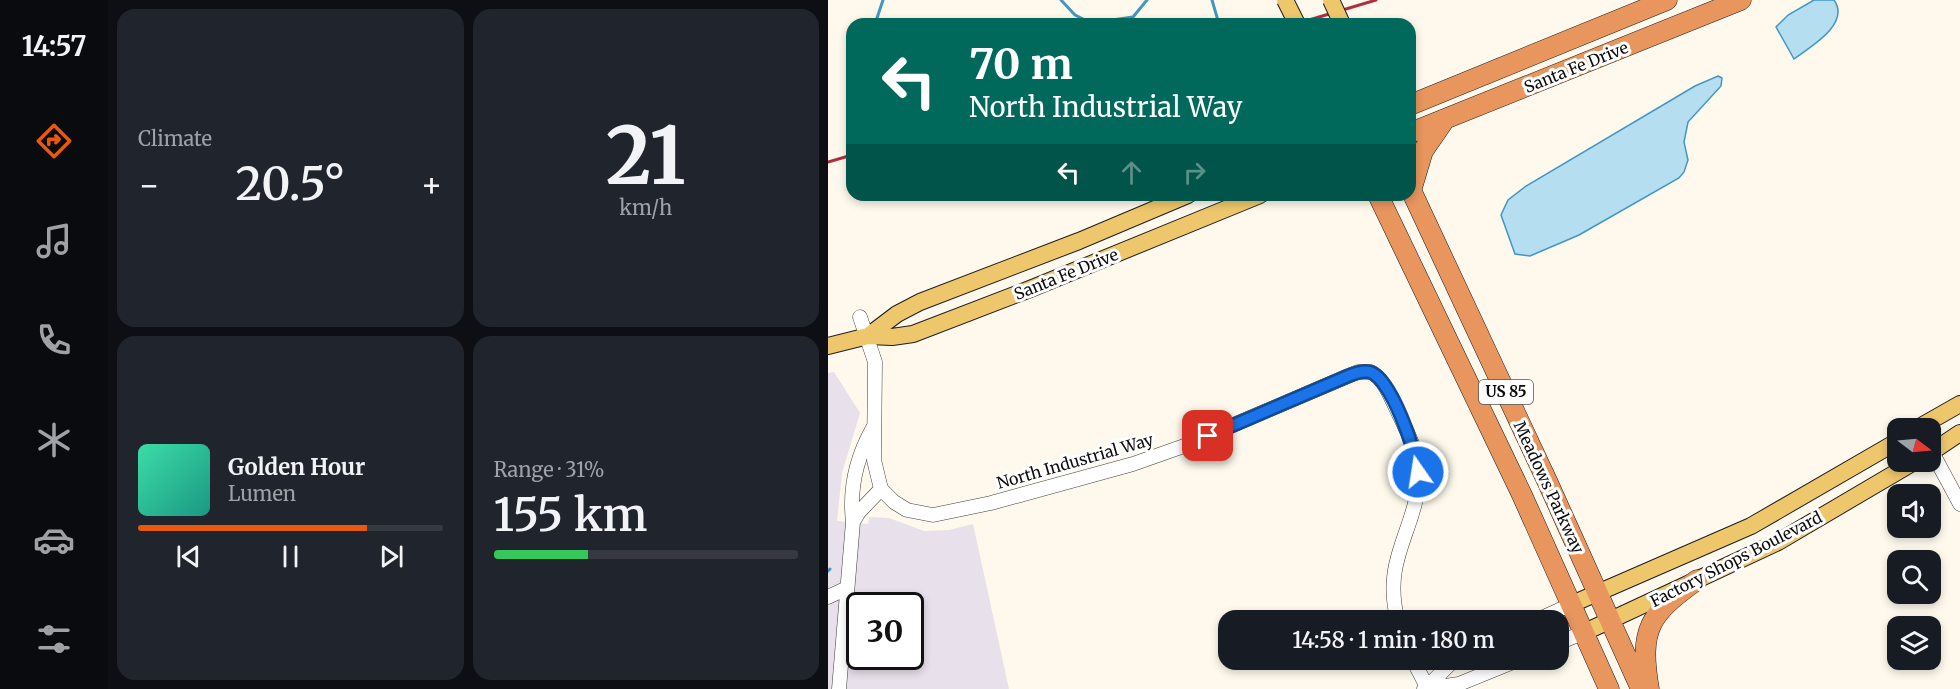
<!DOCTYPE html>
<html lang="en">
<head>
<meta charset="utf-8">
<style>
	:root { --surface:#171b24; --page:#20242c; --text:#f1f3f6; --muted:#9ea1a6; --line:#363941; --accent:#ea580c }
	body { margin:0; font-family:Merriweather,serif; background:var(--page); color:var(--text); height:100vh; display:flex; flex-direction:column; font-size:22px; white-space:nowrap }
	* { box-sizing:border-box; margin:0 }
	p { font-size:20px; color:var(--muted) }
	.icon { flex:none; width:33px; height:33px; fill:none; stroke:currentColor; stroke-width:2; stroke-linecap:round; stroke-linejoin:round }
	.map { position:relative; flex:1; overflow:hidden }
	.drawer { display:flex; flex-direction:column; gap:9px; padding:9px; background:#0d0f14; width:720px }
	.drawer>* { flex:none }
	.hud { position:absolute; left:18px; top:18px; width:570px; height:183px; border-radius:18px; box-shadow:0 3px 9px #0003; background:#00695c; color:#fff; overflow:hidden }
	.needle { width:39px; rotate:106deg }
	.tools { position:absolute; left:1059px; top:418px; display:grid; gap:12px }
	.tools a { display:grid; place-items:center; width:54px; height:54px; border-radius:12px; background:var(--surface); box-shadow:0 3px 9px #0003; font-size:30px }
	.speed { position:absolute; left:18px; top:592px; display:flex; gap:12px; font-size:30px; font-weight:700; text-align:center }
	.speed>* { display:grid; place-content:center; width:78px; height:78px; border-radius:50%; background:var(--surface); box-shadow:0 3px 9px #0003; line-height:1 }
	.speed .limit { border:3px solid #111; border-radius:9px; background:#fff; color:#111 }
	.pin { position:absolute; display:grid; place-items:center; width:51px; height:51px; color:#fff; margin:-26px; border-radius:12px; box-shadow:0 3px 9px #0006 }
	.me { position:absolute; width:66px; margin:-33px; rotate:347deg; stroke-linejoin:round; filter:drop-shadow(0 0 4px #0008) }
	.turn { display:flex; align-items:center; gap:21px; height:126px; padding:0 24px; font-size:27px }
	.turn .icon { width:78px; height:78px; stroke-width:2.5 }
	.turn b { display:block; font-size:42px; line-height:51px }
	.lanes { display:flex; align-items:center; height:57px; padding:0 24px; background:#0003; justify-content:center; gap:30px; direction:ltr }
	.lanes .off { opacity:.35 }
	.big { font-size:45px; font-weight:600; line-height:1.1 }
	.drawer .tile { flex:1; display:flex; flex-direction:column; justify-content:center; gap:9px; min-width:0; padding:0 21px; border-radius:18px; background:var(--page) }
	.drawer .dial { align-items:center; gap:0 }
	.dial b { font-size:78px; line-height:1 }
	.song { display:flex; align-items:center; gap:18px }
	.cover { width:72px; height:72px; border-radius:9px; background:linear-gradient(135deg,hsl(160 70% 55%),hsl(170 70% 35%)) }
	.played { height:6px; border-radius:3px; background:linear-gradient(90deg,var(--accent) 75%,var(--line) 75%) }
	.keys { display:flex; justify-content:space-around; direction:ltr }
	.heat { display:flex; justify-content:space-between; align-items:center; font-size:33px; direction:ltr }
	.charge { height:9px; border-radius:4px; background:linear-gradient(90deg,#34c759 31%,var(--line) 0) }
	.drawer .tiles { flex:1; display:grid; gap:9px; grid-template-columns:repeat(2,1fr) }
	.trip { position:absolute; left:390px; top:610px; width:351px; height:60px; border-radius:18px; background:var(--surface); box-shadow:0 3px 9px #0003; font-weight:600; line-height:60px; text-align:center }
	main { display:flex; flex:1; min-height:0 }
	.dock { display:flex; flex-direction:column; width:108px; justify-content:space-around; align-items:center; background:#090b0e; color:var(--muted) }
	.dock .icon { width:42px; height:42px }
	.dock .active { color:var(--accent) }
	.dock b { font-size:27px; color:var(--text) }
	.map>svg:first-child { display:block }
	.industrial { fill:#e8e0ea; fill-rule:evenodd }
	.water { fill:#b5def1; stroke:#4197c2; stroke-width:1.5 }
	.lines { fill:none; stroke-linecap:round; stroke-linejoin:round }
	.stream { stroke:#4197c2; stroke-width:3 }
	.minor-casing { stroke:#3f3f3f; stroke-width:15 }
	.major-casing { stroke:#1d1d1d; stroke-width:18 }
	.highway-casing { stroke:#1d1d1d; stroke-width:21 }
	.minor { stroke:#fff; stroke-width:14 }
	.major { stroke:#eec66c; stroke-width:16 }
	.highway { stroke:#e9955e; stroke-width:20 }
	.rail { stroke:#b12f3d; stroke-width:3 }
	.major-bridge-casing { stroke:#1d1d1d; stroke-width:18; stroke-linecap:butt }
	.major-bridge { stroke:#eec66c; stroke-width:16 }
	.route-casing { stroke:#114b97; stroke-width:15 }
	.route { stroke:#1a73e8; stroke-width:10 }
	.labels { text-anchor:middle; stroke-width:6; stroke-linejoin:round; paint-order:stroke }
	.shield { fill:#fff; stroke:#555; stroke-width:1.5 }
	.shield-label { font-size:15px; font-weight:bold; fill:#0c0c0c }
	.street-label { font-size:16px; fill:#0c0c0c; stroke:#fff }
</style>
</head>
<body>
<main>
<nav class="dock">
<b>14:57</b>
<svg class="icon active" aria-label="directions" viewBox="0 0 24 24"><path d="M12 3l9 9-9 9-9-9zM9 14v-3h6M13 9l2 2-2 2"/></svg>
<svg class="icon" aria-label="music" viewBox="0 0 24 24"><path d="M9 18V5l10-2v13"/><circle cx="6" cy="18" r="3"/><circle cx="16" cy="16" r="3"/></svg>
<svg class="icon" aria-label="phone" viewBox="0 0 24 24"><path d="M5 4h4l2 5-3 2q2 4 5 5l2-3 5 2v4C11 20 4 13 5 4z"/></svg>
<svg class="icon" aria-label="climate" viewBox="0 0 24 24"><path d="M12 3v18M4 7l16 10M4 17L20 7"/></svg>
<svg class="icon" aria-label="car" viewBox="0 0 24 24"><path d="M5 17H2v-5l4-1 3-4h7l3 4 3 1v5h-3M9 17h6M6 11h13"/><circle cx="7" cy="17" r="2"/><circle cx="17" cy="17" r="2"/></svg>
<svg class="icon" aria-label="filters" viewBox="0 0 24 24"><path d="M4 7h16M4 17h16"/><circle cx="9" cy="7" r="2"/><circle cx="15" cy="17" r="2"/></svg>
</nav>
<section class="drawer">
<div class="tiles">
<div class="tile"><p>Climate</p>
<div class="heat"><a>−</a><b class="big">20.5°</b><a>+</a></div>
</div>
<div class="tile dial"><b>21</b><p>km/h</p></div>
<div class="tile">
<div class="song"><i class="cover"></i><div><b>Golden Hour</b><p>Lumen</p></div></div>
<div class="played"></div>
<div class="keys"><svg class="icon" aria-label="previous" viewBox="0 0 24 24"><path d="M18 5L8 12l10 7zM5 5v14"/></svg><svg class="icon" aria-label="pause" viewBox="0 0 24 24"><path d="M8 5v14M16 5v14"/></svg><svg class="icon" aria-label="next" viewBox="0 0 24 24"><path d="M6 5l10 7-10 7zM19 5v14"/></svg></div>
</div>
<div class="tile"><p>Range · 31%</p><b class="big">155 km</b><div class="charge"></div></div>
</div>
</section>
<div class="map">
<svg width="1132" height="689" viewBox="0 0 1132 689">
	<rect width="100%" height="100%" fill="#fef9ec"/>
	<path class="industrial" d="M6,372L32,413L14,473L9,521L40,524L41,517L61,518L96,531L121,530L145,524L181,689H0V373ZM32,606H82V657H32Z"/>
	<path class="water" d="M986,0H1006C1023,24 982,47 966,59L948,27L960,15Z
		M890,76L894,78L893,86L860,122L856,142L860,160L856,172L851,178L751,235L702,256L687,254L673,215L680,200L698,186L867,86Z"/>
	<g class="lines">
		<path class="stream" d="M233,0L247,15L263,23L305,17L319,0
			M384,0L391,24
			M47,24L55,0
			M0,571L2,569"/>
		<defs>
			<path id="minor" d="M32,317L47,362L46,460L53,489L66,502L79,510L105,515L163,503L305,464L356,446L520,376L530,372H543C557,380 562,396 569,410C578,429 589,450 590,471C593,526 552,556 570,621
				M1104,452L1132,504
				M25,522C21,488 28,458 45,428
				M0,597L19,588
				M707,621L744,604
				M730,643L757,632
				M585,660L600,689
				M599,687L626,660
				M11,689L25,522L31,512L53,489
				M596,689L631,684L690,660"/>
			<path id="major" d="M40,336L69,314L92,302L251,241L360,195
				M0,346L40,336L64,337L85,334L202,289L432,195
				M1088,429L1132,404
				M1102,453L1132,433
				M744,604L923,526L1070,441
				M757,632L950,542L1086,462"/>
			<path id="highway" d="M582,105L839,0
				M582,133L913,0
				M582,188L720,483L813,689
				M583,191L595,151L617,119
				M550,195L694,495L781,689
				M821,689C811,629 821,614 869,580"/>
		</defs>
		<use href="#minor" class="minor-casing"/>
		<use href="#major" class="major-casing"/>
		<use href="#highway" class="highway-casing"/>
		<use href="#minor" class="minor"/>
		<use href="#major" class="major"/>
		<use href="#highway" class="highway"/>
		<path class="rail" d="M481,20L548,0
			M0,162L24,155"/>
		<defs>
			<path id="major-bridge" d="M457,0L469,24
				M503,0L514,24"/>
		</defs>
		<use href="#major-bridge" class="major-bridge-casing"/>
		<use href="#major-bridge" class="major-bridge"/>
	</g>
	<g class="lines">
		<defs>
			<path id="route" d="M380,436L520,376C527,373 535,370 542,372C563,378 588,451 590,472"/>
		</defs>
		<use href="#route" class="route-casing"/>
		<use href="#route" class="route"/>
	</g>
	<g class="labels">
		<rect class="shield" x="651" y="380" width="54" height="24" rx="4.5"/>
		<g class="shield-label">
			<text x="678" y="397">US 85</text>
		</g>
		<g class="street-label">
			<text transform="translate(748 67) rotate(-22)" y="6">Santa Fe Drive</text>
			<text transform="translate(238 274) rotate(-22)" y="6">Santa Fe Drive</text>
			<text transform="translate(247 461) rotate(-16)" y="6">North Industrial Way</text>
			<text transform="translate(721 487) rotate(65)" y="6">Meadows Parkway</text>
			<text transform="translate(908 559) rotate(-27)" y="6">Factory Shops Boulevard</text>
		</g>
	</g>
</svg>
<div class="tools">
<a><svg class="needle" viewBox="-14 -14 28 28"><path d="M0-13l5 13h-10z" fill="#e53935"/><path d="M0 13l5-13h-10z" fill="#9ea1a6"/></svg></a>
<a><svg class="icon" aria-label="sound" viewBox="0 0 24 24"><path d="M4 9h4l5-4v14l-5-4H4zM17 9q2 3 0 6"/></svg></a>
<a><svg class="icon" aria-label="search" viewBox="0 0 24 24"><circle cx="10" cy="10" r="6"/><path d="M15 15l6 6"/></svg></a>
<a><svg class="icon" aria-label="layers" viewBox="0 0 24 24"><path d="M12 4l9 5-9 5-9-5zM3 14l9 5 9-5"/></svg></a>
</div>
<div class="speed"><div class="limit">30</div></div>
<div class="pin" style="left:380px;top:436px;background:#d93025"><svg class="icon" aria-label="arrive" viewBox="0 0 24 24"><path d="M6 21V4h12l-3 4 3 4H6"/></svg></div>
<svg class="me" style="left:590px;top:472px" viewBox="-20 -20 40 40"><circle r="17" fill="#1a73e8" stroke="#fff" stroke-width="3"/><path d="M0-11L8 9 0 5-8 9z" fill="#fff"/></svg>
<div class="trip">14:58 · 1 min · 180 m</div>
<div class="hud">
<div class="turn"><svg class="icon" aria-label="left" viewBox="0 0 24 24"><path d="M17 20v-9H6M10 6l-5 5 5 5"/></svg><div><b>70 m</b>North Industrial Way</div></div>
<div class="lanes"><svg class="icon" aria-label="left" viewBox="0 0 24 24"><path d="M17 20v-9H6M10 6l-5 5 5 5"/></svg><svg class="icon off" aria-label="ahead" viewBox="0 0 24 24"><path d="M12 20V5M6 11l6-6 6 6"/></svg><svg class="icon off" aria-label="right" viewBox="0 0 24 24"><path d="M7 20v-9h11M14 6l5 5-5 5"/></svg></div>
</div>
</div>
</main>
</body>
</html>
